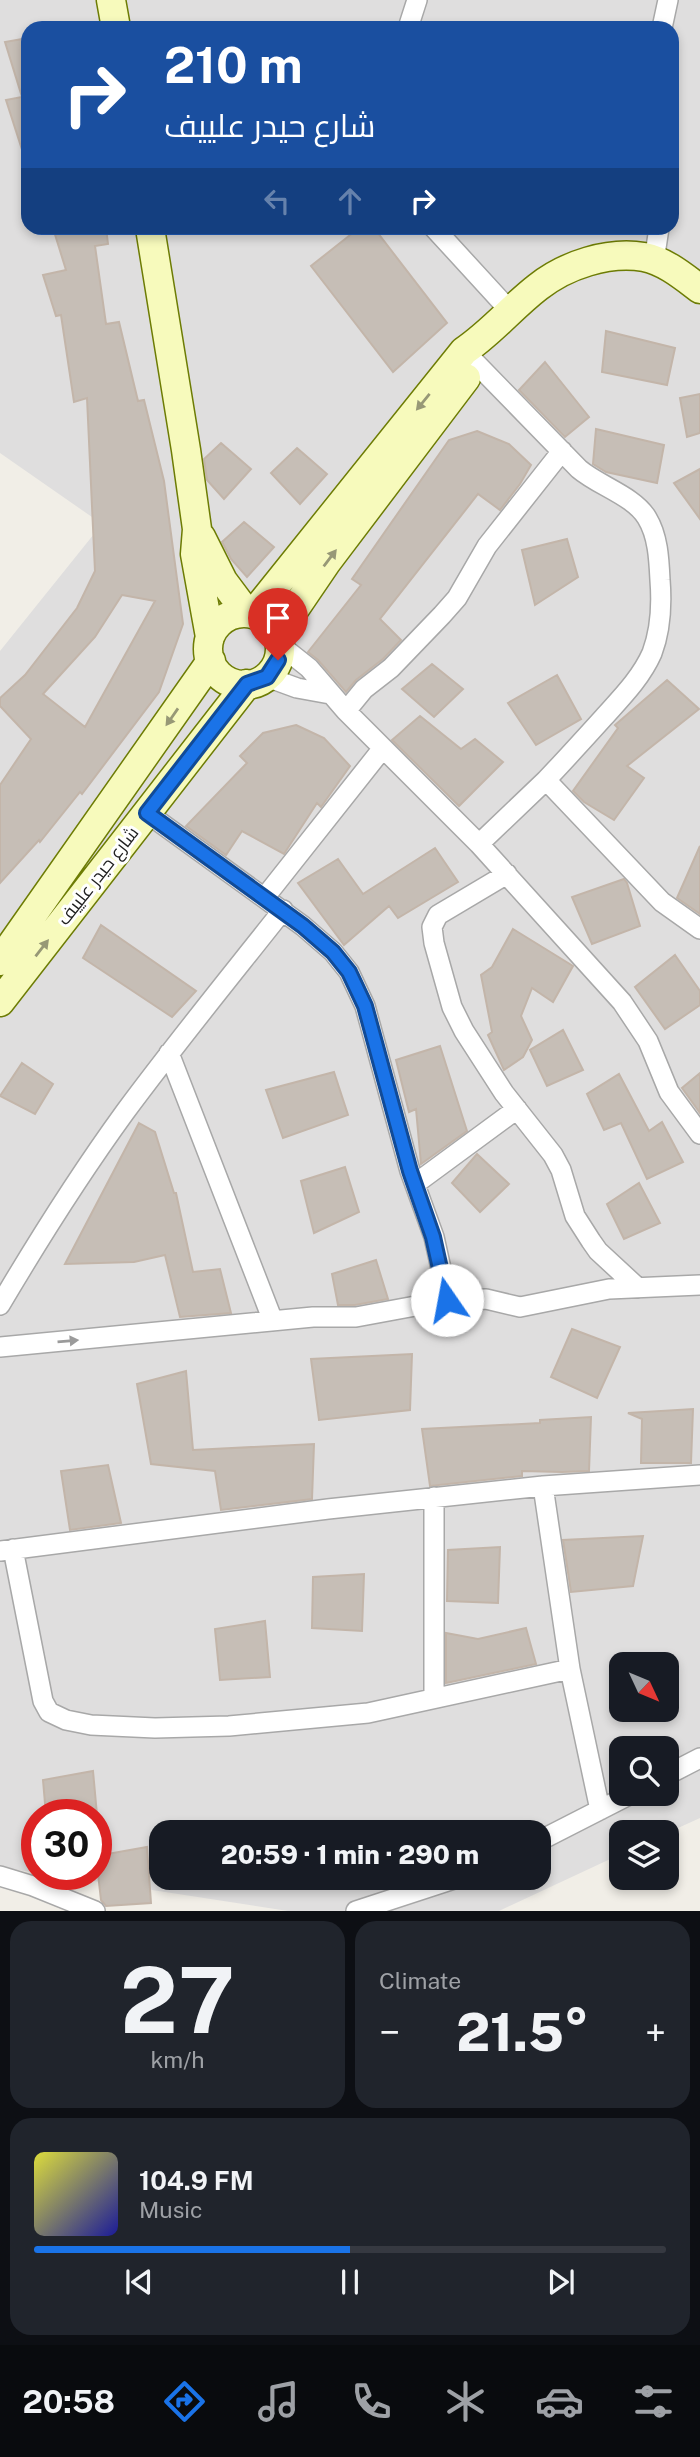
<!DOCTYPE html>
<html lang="en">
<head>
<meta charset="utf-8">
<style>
	:root { --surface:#171b24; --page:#20242c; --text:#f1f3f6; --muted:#9ea1a6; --line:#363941; --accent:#1a73e8 }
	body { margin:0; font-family:"Public Sans",Cairo,sans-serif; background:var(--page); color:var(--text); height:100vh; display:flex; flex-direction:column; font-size:26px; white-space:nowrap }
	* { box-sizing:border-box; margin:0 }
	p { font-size:23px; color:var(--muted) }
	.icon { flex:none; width:38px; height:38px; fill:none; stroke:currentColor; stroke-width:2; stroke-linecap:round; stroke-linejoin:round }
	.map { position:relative; height:1911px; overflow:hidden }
	.panel { display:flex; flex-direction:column; gap:10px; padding:10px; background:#0d0f14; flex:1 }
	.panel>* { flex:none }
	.guide { position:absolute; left:21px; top:21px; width:658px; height:214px; border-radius:21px; box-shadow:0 4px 10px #0003; background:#1a4fa0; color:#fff; overflow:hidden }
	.needle { width:46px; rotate:134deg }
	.controls { position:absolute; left:609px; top:1652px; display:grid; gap:14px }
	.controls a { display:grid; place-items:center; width:70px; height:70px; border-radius:14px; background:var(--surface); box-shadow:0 4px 10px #0003; font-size:35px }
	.speed { position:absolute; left:21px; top:1799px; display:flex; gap:14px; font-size:35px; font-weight:700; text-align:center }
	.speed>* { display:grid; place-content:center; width:91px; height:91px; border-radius:50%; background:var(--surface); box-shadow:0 4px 10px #0003; line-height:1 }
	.speed .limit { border:10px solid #d22; background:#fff; color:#111 }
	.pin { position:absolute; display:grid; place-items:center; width:60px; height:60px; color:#fff; margin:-72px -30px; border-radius:50% 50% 50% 0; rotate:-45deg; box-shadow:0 0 7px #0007 }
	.pin .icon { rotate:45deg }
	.me { position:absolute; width:77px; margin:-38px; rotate:348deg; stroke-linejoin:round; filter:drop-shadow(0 0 5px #0008) }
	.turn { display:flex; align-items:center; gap:24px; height:147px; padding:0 28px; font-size:32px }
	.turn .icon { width:91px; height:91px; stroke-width:2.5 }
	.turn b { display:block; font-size:49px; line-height:60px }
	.lanes { display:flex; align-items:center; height:66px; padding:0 28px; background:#0003; justify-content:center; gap:35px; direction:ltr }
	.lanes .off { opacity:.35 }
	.big { font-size:52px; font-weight:800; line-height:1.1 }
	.panel .tile { flex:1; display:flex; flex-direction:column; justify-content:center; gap:10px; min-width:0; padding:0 24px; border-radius:21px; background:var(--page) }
	.panel .dial { align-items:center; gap:0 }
	.dial b { font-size:91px; line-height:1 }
	.song { display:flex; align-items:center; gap:21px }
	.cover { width:84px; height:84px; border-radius:10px; background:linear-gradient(135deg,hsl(60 70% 55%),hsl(240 70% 35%)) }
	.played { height:7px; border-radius:4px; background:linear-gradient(90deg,var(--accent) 50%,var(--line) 50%) }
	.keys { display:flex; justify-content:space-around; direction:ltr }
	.heat { display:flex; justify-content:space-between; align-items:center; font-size:38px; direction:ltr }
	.panel .tiles { flex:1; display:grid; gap:10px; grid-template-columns:1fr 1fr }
	.tile:last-child { grid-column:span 2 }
	.trip { position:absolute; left:149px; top:1820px; width:402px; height:70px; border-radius:21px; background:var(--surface); box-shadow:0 4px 10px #0003; font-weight:800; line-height:70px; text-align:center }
	.tab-bar { display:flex; height:112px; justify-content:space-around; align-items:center; background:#090b0e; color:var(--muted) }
	.tab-bar .icon { width:49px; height:49px }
	.tab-bar .on { color:var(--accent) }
	.tab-bar b { font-size:32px; color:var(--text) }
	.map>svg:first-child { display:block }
	.residential { fill:#dfdede; fill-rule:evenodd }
	.building { fill:#c6beb6; stroke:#c3b5a9; stroke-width:2; fill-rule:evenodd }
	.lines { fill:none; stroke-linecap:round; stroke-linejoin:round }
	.street-casing { stroke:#a8a8a8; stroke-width:22 }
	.secondary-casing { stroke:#6d7c04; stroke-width:31 }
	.street { stroke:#fff; stroke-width:19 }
	.secondary { stroke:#f7fabc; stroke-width:28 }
	.oneway { fill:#979876 }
	.oneway2 { fill:#9b9b9b }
	.route-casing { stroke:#114b97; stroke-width:18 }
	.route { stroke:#1a73e8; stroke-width:12 }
	.labels { text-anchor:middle; stroke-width:6; stroke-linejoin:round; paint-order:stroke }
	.street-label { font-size:18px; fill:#212121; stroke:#fff }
</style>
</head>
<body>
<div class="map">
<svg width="700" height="1911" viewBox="0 0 700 1911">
	<rect width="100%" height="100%" fill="#f1eee7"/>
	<path class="residential" d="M0,0H700V1818L667,1833L621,1832V1854L499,1911H288L48,1874H96V1815H37V1873L0,1867V651L102,524L0,453ZM28,28H672V228H28ZM621,1664H667V1710H621ZM621,1748H667V1794H621ZM161,1832H539V1878H161Z"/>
	<path class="building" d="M28,38V158L25,159L6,100L22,97L5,42Z
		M53,228H106L108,244L95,246L106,324L119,322L138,401L144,400L164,481L183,624L159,692L82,794L80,792L40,842L39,840L0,883V785L31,739L0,706V698L25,675L77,608L95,571L87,398L74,402L61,315L56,316L43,275L66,270ZM122,595L155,601L85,727L43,694L95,637Z
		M359,228H374L447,323L393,372L311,266Z
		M606,331L675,348L667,385L602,372Z
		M545,362L589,417L565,437L519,390Z
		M700,394V433L687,437L680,398Z
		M596,429L664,445L657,483L606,472L593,464Z
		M477,431L509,444L531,465L520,484L500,510L478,494L380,619L401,640L383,659L356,680L346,692L318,660L308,652L361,585L352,579L449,440Z
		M221,443L251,469L224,499L207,480L204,459Z
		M297,448L327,474L300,504L271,473Z
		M700,469V519L674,483Z
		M244,522L274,547L247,577L231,559L222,542Z
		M567,539L578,577L535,605L522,550Z
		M432,664L463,689L434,717L402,689Z
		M557,675L581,719L536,745L508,703Z
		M667,680L699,709L627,766L644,778L614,820L584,802L573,791L618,728L615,725Z
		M420,716L461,749L475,739L503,762L459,806L392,740Z
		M296,725L324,738L350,766L321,807L317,803L284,854L242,831L226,855L186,826L247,763L240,756L263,733Z
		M700,846V914L677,898Z
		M435,848L458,882L398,918L389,906L344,945L298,883L338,859L363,894Z
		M624,879L627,883L640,926L592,944L572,897Z
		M101,925L196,991L172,1017L83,958Z
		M513,929L573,966L553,1002L532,988L521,1016L532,1040L523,1057L504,1070L488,1035L492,1032L481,975L492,967Z
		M675,955L700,991V1005L665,1029L635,987Z
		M563,1030L583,1070L547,1086L530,1050Z
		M440,1046L467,1131L421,1164L416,1109L409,1112L396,1060Z
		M22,1063L53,1084L35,1114L0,1096Z
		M334,1072L348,1115L283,1138L266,1090Z
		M700,1073V1113L682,1088Z
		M619,1074L649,1131L662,1122L683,1162L647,1179L621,1123L604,1130L587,1094Z
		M139,1123L155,1132L174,1193H176L193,1272L220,1269L231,1313L180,1317L165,1255L134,1262L65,1264Z
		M477,1154L509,1184L480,1212L452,1183Z
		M345,1167L359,1212L314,1233L301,1181Z
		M639,1183L660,1223L624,1239L607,1204Z
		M376,1260L388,1299L355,1305H338L332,1274Z
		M572,1329L620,1347L597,1398L551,1377Z
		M412,1354L410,1410L319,1420L311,1359Z
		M186,1371L193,1450L314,1444L312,1499L221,1510L215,1471L151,1464L137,1384Z
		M693,1409L691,1463H641L642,1419L628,1413Z
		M591,1417L589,1471L562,1472L522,1471V1476L430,1486L422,1429L540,1423V1420Z
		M108,1465L121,1523L70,1530L61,1471Z
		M643,1536L633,1586L571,1592L563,1540Z
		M500,1547L498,1603L447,1601L448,1550Z
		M364,1574L362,1631L312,1628L313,1577Z
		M265,1621L270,1677L220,1680L215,1629Z
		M526,1628L536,1664L446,1683V1633L478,1639Z
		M93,1771L97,1815H46L43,1780Z
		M147,1847L151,1903L106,1906L101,1900L96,1856Z"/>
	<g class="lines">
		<defs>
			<path id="street" d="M408,28L417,0
				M662,28L668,0
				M434,228L511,312
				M654,261L659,228
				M464,351L579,469C599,486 634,496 647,518C658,536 659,559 660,580C662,605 661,629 652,653C641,678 621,698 604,717C585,738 566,759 546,780
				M280,645L309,668L346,711L479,844L622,1002L648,1041L669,1092L700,1134
				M267,677L297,688L330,694
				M346,711L364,689L391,668L442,615L457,598L487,546L562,451
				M147,813L303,926L333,952L349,972L365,1006L410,1171L434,1237L448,1300L486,1299L520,1307L609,1289L700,1285
				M479,844L546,780L662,902L700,929
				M507,874L438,915L432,927L434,943L452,1007L464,1031L504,1093L553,1155L561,1170L575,1216L591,1241L598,1251L638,1288
				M265,897L383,748
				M169,1053L273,1321
				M415,1184L517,1109
				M0,1305C39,1239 80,1174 125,1112C176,1043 230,977 283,910
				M0,1347L313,1317H356L448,1300
				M543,1486L570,1669L600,1810
				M434,1497V1698
				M13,1549L43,1701L49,1712L66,1720L91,1725L155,1728L229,1726L368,1713L570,1669
				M0,1551L328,1509L543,1486L700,1475
				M667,1775L700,1758
				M539,1841L631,1794
				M0,1876L33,1886L95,1911
				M356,1911L457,1878"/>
			<path id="secondary" d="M111,0L116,28
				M150,228L186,450L197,529L195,554L210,637
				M201,537L223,581L247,613
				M208 649a36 36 0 1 1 72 0a36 36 0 1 1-72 0Z
				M253,614L464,351C492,332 512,307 538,287C566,265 608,251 644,257C665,261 684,277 700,289
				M277,635L326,563L466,378
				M0,961L211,661
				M0,1002L247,684"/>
		</defs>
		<use href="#street" class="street-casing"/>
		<use href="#secondary" class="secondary-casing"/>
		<use href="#street" class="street"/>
		<use href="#secondary" class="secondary"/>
	</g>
	<defs><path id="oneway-solid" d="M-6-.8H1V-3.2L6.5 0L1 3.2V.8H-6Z" transform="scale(1.75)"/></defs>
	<g class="oneway">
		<use href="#oneway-solid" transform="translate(423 402) rotate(129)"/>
		<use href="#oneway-solid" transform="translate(330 558) rotate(-53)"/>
		<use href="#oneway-solid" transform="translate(172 717) rotate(125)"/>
		<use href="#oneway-solid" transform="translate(42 948) rotate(-52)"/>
	</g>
	<use class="oneway2" href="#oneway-solid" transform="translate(68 1341) rotate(-5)"/>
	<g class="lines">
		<defs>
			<path id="route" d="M278,660L267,677L247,684L147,813L303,926L333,952L349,972L365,1006L410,1171L433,1237L447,1300"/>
		</defs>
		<use href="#route" class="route-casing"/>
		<use href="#route" class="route"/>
	</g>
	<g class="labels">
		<g class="street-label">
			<text transform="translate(98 876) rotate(-52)" y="6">شارع حيدر علييف</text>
		</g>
	</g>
</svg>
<div class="controls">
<a><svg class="needle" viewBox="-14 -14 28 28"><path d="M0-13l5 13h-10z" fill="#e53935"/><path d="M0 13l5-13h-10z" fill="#9ea1a6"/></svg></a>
<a><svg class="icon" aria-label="search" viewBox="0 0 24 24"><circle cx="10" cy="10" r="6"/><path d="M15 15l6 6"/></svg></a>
<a><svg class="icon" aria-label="layers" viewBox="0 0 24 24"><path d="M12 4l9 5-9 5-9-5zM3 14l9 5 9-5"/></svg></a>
</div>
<div class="speed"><div class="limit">30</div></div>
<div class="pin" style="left:278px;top:660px;background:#d93025"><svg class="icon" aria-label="arrive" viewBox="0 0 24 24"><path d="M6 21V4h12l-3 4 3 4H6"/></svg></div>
<svg class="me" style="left:447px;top:1300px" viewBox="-20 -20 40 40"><circle r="19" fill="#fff"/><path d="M0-13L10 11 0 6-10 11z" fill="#1a73e8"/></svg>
<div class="trip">20:59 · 1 min · 290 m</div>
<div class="guide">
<div class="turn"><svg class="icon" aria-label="right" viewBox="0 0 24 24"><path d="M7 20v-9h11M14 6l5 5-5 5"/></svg><div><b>210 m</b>شارع حيدر علييف</div></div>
<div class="lanes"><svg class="icon off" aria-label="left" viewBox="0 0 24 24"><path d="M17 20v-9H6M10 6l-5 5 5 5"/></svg><svg class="icon off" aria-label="ahead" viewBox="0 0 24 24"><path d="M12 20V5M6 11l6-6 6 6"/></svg><svg class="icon" aria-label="right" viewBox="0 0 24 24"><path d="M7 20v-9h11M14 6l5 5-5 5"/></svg></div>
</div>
</div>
<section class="panel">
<div class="tiles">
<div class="tile dial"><b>27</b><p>km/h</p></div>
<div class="tile"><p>Climate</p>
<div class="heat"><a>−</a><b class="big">21.5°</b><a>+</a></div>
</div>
<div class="tile">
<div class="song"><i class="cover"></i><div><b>104.9 FM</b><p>Music</p></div></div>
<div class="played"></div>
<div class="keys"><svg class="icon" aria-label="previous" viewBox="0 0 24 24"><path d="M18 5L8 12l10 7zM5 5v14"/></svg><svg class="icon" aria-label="pause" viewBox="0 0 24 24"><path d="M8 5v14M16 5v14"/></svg><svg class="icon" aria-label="next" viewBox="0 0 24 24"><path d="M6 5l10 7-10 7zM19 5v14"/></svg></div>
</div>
</div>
</section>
<nav class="tab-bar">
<b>20:58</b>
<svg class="icon on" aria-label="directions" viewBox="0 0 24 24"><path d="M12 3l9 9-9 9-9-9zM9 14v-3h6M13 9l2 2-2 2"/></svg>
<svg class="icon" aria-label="music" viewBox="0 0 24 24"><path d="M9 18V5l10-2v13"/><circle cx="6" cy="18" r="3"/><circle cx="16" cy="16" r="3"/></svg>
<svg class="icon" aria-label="phone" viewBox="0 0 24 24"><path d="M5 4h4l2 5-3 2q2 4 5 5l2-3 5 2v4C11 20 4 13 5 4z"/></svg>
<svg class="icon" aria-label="climate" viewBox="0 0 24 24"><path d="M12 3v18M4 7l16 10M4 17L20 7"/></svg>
<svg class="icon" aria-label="car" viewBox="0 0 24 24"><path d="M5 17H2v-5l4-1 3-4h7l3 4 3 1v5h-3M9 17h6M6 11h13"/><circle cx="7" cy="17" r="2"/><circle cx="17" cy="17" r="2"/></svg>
<svg class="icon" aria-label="filters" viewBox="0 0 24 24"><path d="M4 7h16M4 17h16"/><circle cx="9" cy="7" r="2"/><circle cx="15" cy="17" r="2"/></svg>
</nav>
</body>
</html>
